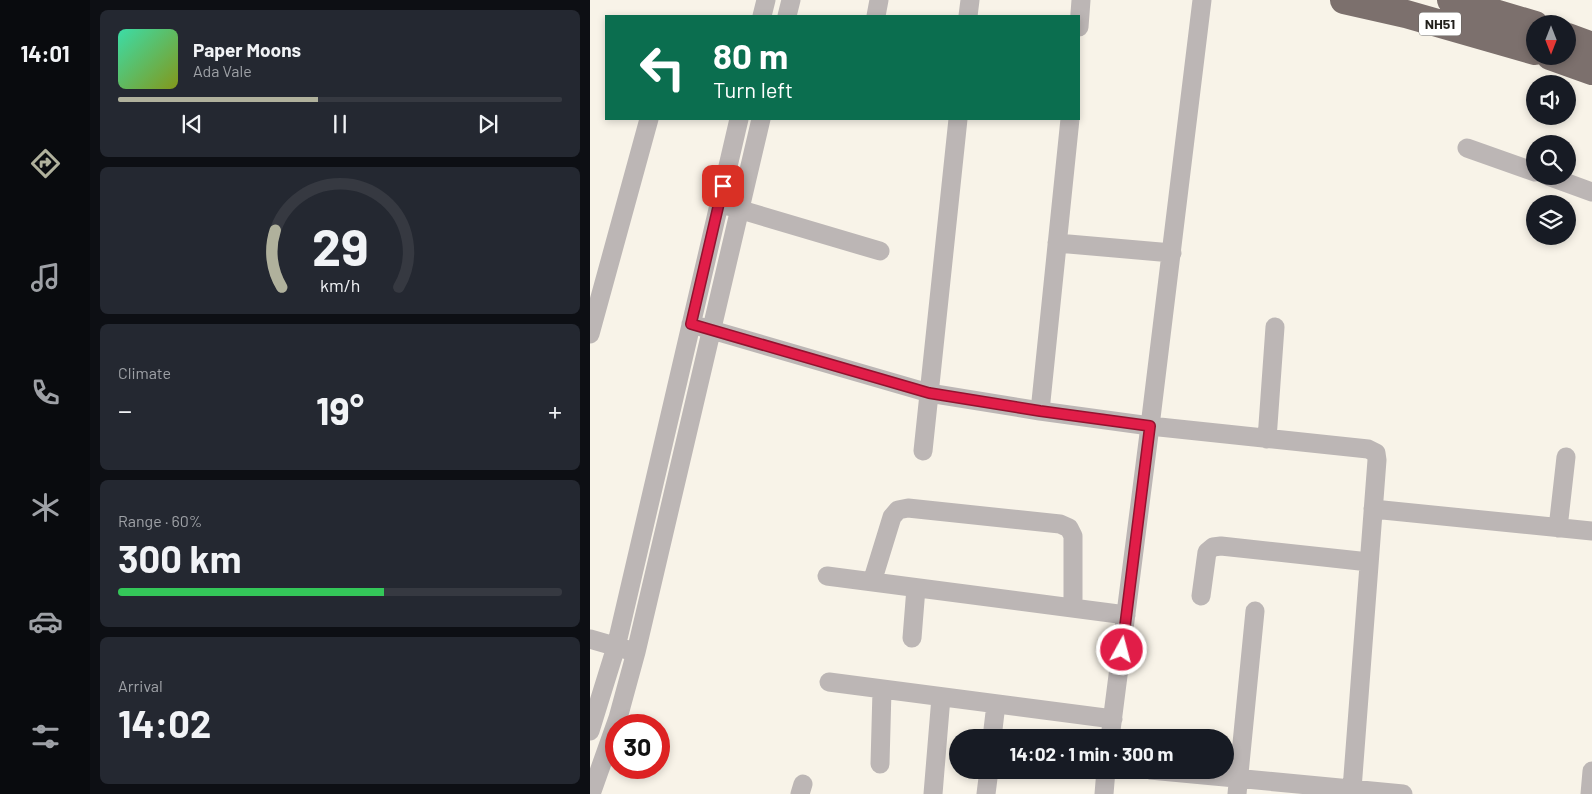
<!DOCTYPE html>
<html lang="en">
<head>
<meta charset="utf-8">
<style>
	:root { --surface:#171b24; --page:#242831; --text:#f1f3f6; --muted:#9ea1a6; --line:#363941; --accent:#b0b19c }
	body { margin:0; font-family:Barlow,sans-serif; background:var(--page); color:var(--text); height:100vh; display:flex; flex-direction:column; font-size:19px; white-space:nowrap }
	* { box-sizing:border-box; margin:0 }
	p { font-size:16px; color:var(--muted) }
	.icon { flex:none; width:28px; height:28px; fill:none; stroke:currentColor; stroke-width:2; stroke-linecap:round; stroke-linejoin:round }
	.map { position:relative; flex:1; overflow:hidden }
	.details { display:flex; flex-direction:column; gap:10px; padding:10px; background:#0d0f14; width:500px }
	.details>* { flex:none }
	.top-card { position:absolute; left:15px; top:15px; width:475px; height:105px; border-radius:0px; box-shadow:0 2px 8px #0003; background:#0b6e4f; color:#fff; overflow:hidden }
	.needle { width:32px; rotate:180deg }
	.fabs { position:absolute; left:936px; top:15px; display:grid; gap:10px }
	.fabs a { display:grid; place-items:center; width:50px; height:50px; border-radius:50%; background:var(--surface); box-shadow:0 2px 8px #0003; font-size:25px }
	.speed { position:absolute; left:15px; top:714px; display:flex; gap:10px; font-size:25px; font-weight:700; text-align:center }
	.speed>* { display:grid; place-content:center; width:65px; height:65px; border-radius:50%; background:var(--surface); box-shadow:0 2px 8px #0003; line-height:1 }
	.speed .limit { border:8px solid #d22; background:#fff; color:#111 }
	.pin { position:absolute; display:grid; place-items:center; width:42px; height:42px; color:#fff; margin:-21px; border-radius:10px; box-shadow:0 2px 8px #0006 }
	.me { position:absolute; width:55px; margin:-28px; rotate:7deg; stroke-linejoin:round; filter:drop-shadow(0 0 4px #0008) }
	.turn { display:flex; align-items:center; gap:18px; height:105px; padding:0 25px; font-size:22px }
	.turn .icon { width:65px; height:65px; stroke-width:2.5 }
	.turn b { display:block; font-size:35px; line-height:42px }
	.big { font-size:38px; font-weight:700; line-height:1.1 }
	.details .widget { flex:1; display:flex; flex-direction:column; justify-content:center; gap:8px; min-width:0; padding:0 18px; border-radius:8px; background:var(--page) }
	.details .dial { align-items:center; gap:0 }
	.dial svg { height:130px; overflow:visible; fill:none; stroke:var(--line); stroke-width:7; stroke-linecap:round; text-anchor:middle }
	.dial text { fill:var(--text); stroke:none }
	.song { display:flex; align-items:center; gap:15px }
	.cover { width:60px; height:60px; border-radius:8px; background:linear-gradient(135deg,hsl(160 70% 55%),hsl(70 70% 35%)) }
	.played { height:5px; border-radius:2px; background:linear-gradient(90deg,var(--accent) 45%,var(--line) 45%) }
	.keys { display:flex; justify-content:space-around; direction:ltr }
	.heat { display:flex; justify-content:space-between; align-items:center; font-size:28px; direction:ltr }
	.charge { height:8px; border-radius:4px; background:linear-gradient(90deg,#34c759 60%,var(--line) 0) }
	.trip { position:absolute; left:359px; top:729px; width:285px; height:50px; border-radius:25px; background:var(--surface); box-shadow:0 2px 8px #0003; font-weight:700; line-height:50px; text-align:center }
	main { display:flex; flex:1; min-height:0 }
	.tabs { display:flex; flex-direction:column; width:90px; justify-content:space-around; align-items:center; background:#090b0e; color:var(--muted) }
	.tabs .icon { width:35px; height:35px }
	.tabs .on { color:var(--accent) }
	.tabs b { font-size:22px; color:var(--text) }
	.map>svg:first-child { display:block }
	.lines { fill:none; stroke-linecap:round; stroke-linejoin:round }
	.minor { stroke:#bcb6b5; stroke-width:19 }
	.highway { stroke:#7c706d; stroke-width:28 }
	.route-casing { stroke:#92132f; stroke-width:12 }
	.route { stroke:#e11d48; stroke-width:9 }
	.labels { text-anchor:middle; stroke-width:4; stroke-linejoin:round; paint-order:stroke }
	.shield { fill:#fff; stroke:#64625f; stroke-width:1 }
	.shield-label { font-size:14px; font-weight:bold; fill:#211f1b }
</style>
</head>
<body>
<main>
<nav class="tabs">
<b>14:01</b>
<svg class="icon on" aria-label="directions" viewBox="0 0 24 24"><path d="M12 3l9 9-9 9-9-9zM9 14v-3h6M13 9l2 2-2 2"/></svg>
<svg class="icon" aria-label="music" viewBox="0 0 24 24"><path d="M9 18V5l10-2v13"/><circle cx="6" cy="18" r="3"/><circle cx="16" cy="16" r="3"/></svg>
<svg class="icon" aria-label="phone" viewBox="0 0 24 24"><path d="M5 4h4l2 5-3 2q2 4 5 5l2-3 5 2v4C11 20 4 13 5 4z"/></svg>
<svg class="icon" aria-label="climate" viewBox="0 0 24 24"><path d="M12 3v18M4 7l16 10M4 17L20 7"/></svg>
<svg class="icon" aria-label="car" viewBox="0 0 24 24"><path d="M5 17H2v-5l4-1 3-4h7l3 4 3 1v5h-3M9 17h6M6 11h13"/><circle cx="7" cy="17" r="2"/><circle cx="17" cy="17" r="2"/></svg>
<svg class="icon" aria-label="filters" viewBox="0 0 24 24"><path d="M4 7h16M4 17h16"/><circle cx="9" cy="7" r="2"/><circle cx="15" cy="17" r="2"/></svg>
</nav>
<section class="details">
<div class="widget">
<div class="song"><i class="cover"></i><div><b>Paper Moons</b><p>Ada Vale</p></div></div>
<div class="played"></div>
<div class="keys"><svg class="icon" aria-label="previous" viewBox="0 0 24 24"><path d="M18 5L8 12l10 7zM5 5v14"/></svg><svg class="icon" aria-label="pause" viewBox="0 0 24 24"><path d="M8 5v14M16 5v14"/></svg><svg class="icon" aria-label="next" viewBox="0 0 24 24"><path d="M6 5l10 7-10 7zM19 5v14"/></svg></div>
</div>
<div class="widget dial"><svg viewBox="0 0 100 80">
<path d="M14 69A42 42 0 1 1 86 69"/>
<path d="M14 69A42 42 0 0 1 10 34" stroke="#b0b19c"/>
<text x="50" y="56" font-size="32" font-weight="700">29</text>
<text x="50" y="72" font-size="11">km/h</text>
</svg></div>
<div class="widget"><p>Climate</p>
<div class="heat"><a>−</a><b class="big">19°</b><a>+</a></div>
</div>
<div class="widget"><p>Range · 60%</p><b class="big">300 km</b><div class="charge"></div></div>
<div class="widget"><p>Arrival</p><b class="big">14:02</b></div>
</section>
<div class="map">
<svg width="1002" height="794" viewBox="0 0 1002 794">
	<rect width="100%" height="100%" fill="#f8f3e8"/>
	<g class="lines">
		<path class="minor" d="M172,16L176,0
			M197,16L201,0
			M286,16L289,0
			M378,16L380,0
			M489,27L491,0
			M877,148L945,172
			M958,176L1002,192
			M138,206L290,251
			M467,243L582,253
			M101,324L339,393L450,411L560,426L778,449L786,453L787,460L762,789
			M0,334L59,119
			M450,411L480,119
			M677,439L685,327
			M333,451L368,119
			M783,509L1002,531
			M968,528L976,457
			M237,576L536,615
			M282,582L302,517L308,510L318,508L470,524L479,528L483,536V608
			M611,596L617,552L623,547L631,546L779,562
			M322,638L326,588
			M0,639L38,650
			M239,682L523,719
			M0,731L26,647L149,119
			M402,738L406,704
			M520,738L560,426L612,0
			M290,764L292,690
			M560,770L813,794
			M1,794L28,718L46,652L171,119
			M210,794L213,784
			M343,794L351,697
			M396,794L399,770
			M514,794L516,770
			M647,794L665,611
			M1000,794L1002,771"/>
		<path class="highway" d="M754,0L816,14L945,51
			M861,0L945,25
			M978,37L1002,46
			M960,56L1002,71"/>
	</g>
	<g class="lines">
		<defs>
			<path id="route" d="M133,186L101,324L339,393L450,411L560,426L532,650"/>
		</defs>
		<use href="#route" class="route-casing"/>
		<use href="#route" class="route"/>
	</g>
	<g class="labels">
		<rect class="shield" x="829" y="12.5" width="42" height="23" rx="4"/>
		<g class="shield-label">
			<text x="850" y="29">NH51</text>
		</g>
	</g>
</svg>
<div class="fabs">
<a><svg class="needle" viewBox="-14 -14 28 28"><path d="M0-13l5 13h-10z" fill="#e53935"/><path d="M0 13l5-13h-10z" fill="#9ea1a6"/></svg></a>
<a><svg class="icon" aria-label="sound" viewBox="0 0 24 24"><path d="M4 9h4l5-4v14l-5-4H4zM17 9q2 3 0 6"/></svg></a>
<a><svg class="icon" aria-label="search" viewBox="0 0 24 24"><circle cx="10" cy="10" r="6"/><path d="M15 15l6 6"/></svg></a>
<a><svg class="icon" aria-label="layers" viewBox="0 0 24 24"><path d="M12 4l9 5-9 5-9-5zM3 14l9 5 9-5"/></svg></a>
</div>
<div class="speed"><div class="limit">30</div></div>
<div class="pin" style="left:133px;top:186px;background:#d93025"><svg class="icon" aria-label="arrive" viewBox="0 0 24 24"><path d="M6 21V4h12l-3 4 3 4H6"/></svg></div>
<svg class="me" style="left:532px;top:650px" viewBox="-20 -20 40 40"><circle r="17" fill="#e11d48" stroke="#fff" stroke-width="3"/><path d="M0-11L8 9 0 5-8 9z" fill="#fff"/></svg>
<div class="trip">14:02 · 1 min · 300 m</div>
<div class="top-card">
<div class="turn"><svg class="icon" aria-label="left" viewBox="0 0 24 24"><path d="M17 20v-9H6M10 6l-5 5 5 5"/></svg><div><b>80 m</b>Turn left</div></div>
</div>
</div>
</main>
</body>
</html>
